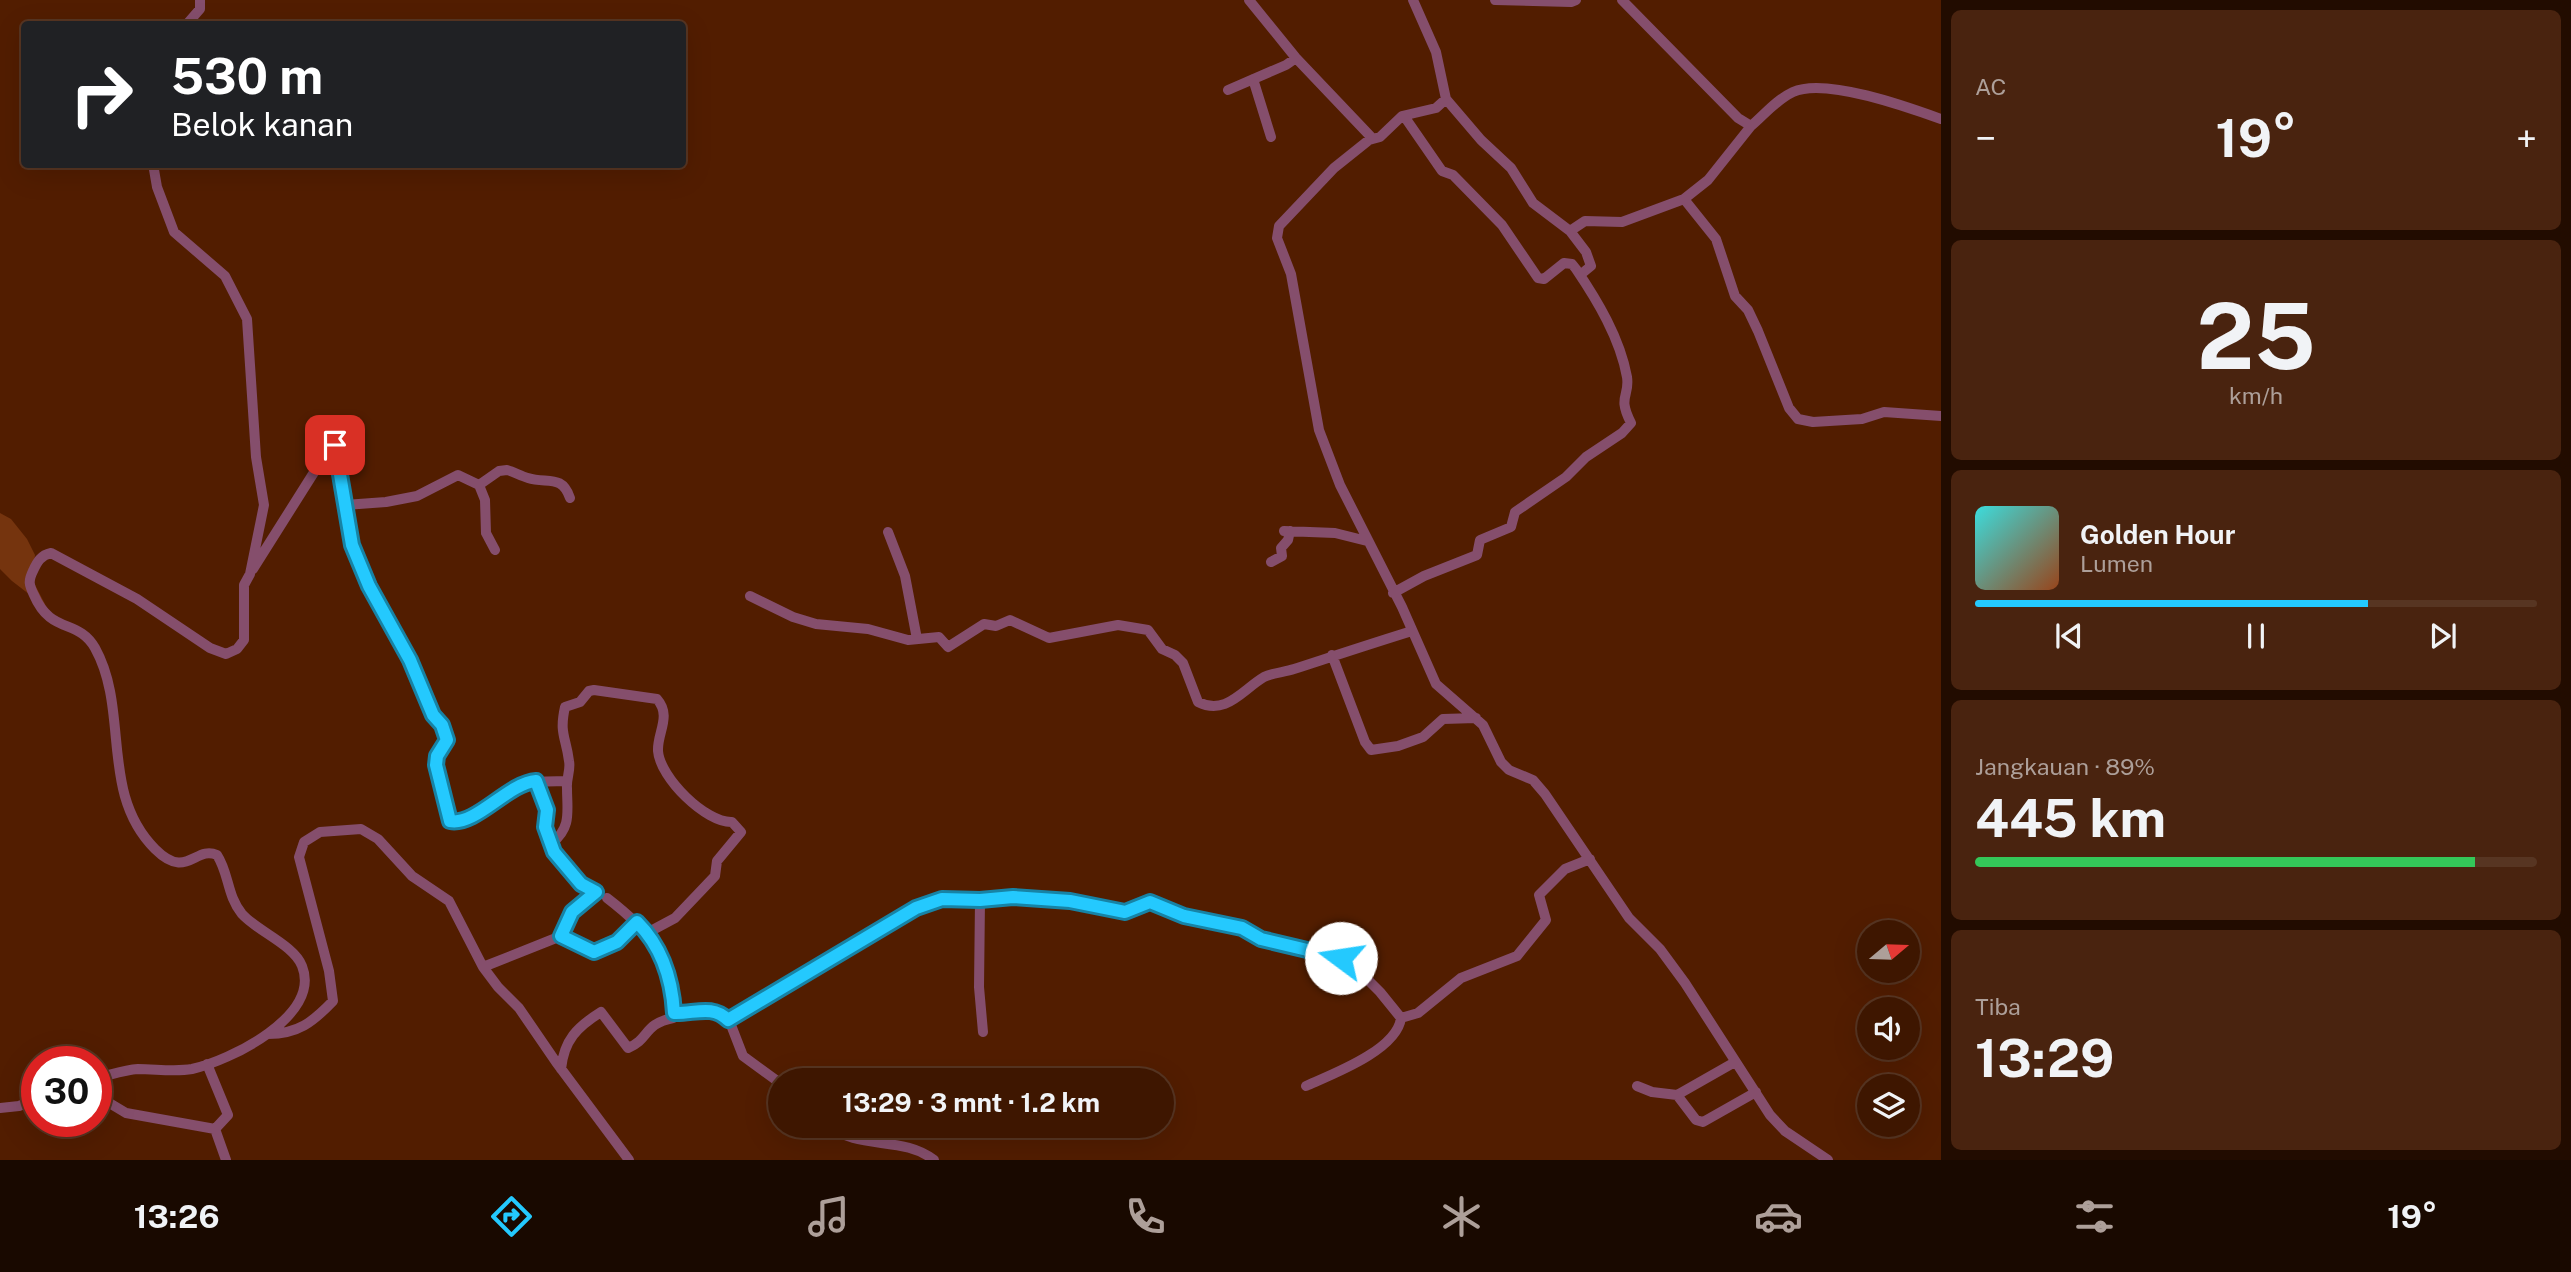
<!DOCTYPE html>
<html lang="id">
<head>
<meta charset="utf-8">
<style>
	:root { --surface:#3e1600; --page:#49230f; --text:#f1f3f6; --muted:#ad9f99; --line:#573522; --accent:#24c9fe }
	body { margin:0; font-family:"Public Sans",sans-serif; background:var(--page); color:var(--text); height:100vh; display:flex; flex-direction:column; font-size:26px; white-space:nowrap }
	* { box-sizing:border-box; margin:0 }
	p { font-size:23px; color:var(--muted) }
	.icon { flex:none; width:38px; height:38px; fill:none; stroke:currentColor; stroke-width:2; stroke-linecap:round; stroke-linejoin:round }
	.map { position:relative; flex:1; overflow:hidden }
	.drawer { display:flex; flex-direction:column; gap:10px; padding:10px; background:#220c00; width:630px }
	.drawer>* { flex:none }
	.top-card { position:absolute; left:21px; top:21px; width:665px; height:147px; border-radius:7px; box-shadow:0 7px 28px #0002,0 0 0 2px var(--line); background:#202124; color:#fff; overflow:hidden }
	.needle { width:46px; rotate:71deg }
	.buttons { position:absolute; left:1857px; top:920px; display:grid; gap:14px }
	.buttons a { display:grid; place-items:center; width:63px; height:63px; border-radius:50%; background:var(--surface); box-shadow:0 7px 28px #0002,0 0 0 2px var(--line); font-size:35px }
	.speed { position:absolute; left:21px; top:1046px; display:flex; gap:14px; font-size:35px; font-weight:700; text-align:center }
	.speed>* { display:grid; place-content:center; width:91px; height:91px; border-radius:50%; background:var(--surface); box-shadow:0 7px 28px #0002,0 0 0 2px var(--line); line-height:1 }
	.speed .limit { border:10px solid #d22; background:#fff; color:#111 }
	.pin { position:absolute; display:grid; place-items:center; width:60px; height:60px; color:#fff; margin:-30px; border-radius:14px; box-shadow:0 4px 10px #0006 }
	.me { position:absolute; width:77px; margin:-38px; rotate:284deg; stroke-linejoin:round; filter:drop-shadow(0 0 5px #0008) }
	.turn { display:flex; align-items:center; gap:24px; height:147px; padding:0 35px; font-size:32px }
	.turn .icon { width:91px; height:91px; stroke-width:2.5 }
	.turn b { display:block; font-size:49px; line-height:60px }
	.big { font-size:52px; font-weight:700; line-height:1.1 }
	.drawer .card { flex:1; display:flex; flex-direction:column; justify-content:center; gap:10px; min-width:0; padding:0 24px; border-radius:10px; background:var(--page) }
	.drawer .dial { align-items:center; gap:0 }
	.dial b { font-size:91px; line-height:1 }
	.song { display:flex; align-items:center; gap:21px }
	.cover { width:84px; height:84px; border-radius:10px; background:linear-gradient(135deg,hsl(180 70% 55%),hsl(20 70% 35%)) }
	.played { height:7px; border-radius:4px; background:linear-gradient(90deg,var(--accent) 70%,var(--line) 70%) }
	.keys { display:flex; justify-content:space-around; direction:ltr }
	.heat { display:flex; justify-content:space-between; align-items:center; font-size:38px; direction:ltr }
	.charge { height:10px; border-radius:5px; background:linear-gradient(90deg,#34c759 89%,var(--line) 0) }
	.trip { position:absolute; left:768px; top:1068px; width:406px; height:70px; border-radius:35px; background:var(--surface); box-shadow:0 7px 28px #0002,0 0 0 2px var(--line); font-weight:700; line-height:70px; text-align:center }
	.tab-bar { display:flex; height:112px; justify-content:space-around; align-items:center; background:#190900; color:var(--muted) }
	.tab-bar .icon { width:49px; height:49px }
	.tab-bar .selected { color:var(--accent) }
	.tab-bar b { font-size:32px; color:var(--text) }
	main { display:flex; flex:1; min-height:0 }
	.map>svg:first-child { display:block }
	.green { fill:#75340e }
	.lines { fill:none; stroke-linecap:round; stroke-linejoin:round }
	.minor { stroke:#854e6c; stroke-width:10 }
	.route-casing { stroke:#1783a5; stroke-width:18 }
	.route { stroke:#24c9fe; stroke-width:12 }
</style>
</head>
<body>
<main>
<div class="map">
<svg width="1941" height="1160" viewBox="0 0 1941 1160">
	<rect width="100%" height="100%" fill="#521d00"/>
	<path class="green" d="M0,513L11,519L27,539L35,555L32,579L47,608L12,581L0,569Z"/>
	<g class="lines">
		<path class="minor" d="M1249,0L1296,58L1373,139
			M1413,0L1436,52L1446,99L1436,108L1402,116L1380,137L1369,140L1334,168L1279,226L1277,238L1291,274L1319,430L1340,485L1402,607L1436,684L1483,725L1501,762L1509,770L1533,780L1545,794L1629,918L1660,949L1685,983L1770,1115L1785,1131L1828,1160
			M1495,0L1571,2L1576,0
			M1622,0L1738,118L1751,126C1765,114 1776,100 1793,92C1825,77 1908,107 1941,119
			M187,24L200,9V0
			M1253,79L1271,137
			M1228,90L1286,65L1296,58
			M1446,99L1481,140L1511,168L1533,203L1570,231L1586,252L1591,266L1580,275
			M1684,199L1716,239L1735,296L1748,310L1758,331L1789,408L1798,419L1813,422L1862,419L1884,412L1941,416
			M1570,231L1585,221L1622,222L1684,199L1708,180L1751,126
			M345,505L386,502L417,496L458,475L479,485
			M1284,531L1335,533L1367,541
			M888,532L905,576L917,639
			M495,550L486,533L485,500L479,485L499,471L507,470C514,472 521,476 528,478C547,484 562,474 570,498
			M1271,562L1282,556L1281,548L1288,540L1290,531
			M253,569L330,447L335,445L352,545L369,586L410,660L433,714L442,725L447,740L437,756L436,765L450,821L455,822L484,809L526,782L567,781
			M1393,593L1424,576L1477,555L1480,540L1511,527L1515,512L1566,477L1586,457L1622,433L1631,423C1617,396 1630,397 1627,377C1620,338 1597,300 1576,269L1572,264L1564,263L1544,279L1538,278L1502,225L1453,175L1442,171L1404,116
			M750,596L793,617L816,624L868,629L908,640L939,637L948,647L984,624L996,626L1010,620L1049,638L1118,625L1148,630L1162,649L1175,655L1183,663L1198,702C1226,716 1242,690 1264,677C1272,673 1285,672 1294,669C1334,656 1373,643 1412,631
			M1332,655L1365,742L1371,750L1398,746L1423,737L1443,719L1476,718
			M536,781L547,809L545,827L554,852L581,884L596,892
			M552,843C572,827 567,811 567,788C566,779 571,770 569,761C566,737 559,734 565,707L580,702L589,691L594,690L657,699C672,716 657,733 658,751C660,778 706,823 732,822L741,832L717,861L715,876L675,918L647,933
			M607,898C650,931 671,956 674,1013L706,1010L724,1016L731,1025L743,1056L780,1083
			M980,900L979,987L983,1032
			M561,936L594,952L617,942L637,922
			M483,967L561,936L572,912L596,892
			M728,1020L924,903L942,899L980,900L1013,897L1064,900L1125,912L1150,902L1184,916L1242,928L1261,939L1350,962L1380,992L1401,1018L1418,1013L1461,978L1517,956L1546,920L1539,895L1565,869L1590,859
			M268,1034C298,1034 313,1022 333,1001L329,971L299,857L304,842L320,832L361,829L378,839L412,876L449,901L483,967L498,987L519,1008L556,1062L629,1160
			M207,1064L228,1115L215,1129
			M561,1069C564,1040 577,1027 601,1012L628,1048C650,1039 643,1024 673,1018L674,1013
			M96,1078C110,1075 124,1070 138,1069C156,1069 175,1072 192,1069C229,1061 322,1016 302,966C294,945 257,931 242,914C227,896 229,873 217,855C195,845 187,881 155,849C99,793 130,711 95,648C78,618 51,635 34,595C29,585 28,581 33,571C37,562 41,555 51,553L137,599L210,648L226,654L237,649L244,640V585L250,574L264,505L256,457L247,319L225,276L174,232L157,187L153,164
			M1306,1086C1333,1074 1397,1050 1401,1018
			M1637,1086L1652,1092L1677,1095L1735,1062
			M96,1095L126,1113L215,1129L226,1160
			M1677,1095L1696,1120L1703,1122L1756,1092
			M0,1108L19,1106L37,1099
			M830,1125C856,1151 903,1135 934,1160"/>
	</g>
	<g class="lines">
		<defs>
			<path id="route" d="M335,445L352,545L369,586L410,660L433,715L442,725L447,740L437,756L436,765L450,821C476,826 508,783 536,781L547,810L545,827L554,852L581,884L596,892L572,912L561,936L594,952L617,942L637,922C662,947 672,978 674,1013C694,1014 712,1004 728,1020L916,908L942,899L980,900L1013,897L1070,901L1125,912L1150,902L1184,916L1242,928L1261,939L1341,958"/>
		</defs>
		<use href="#route" class="route-casing"/>
		<use href="#route" class="route"/>
	</g>
</svg>
<div class="buttons">
<a><svg class="needle" viewBox="-14 -14 28 28"><path d="M0-13l5 13h-10z" fill="#e53935"/><path d="M0 13l5-13h-10z" fill="#ad9f99"/></svg></a>
<a><svg class="icon" aria-label="sound" viewBox="0 0 24 24"><path d="M4 9h4l5-4v14l-5-4H4zM17 9q2 3 0 6"/></svg></a>
<a><svg class="icon" aria-label="layers" viewBox="0 0 24 24"><path d="M12 4l9 5-9 5-9-5zM3 14l9 5 9-5"/></svg></a>
</div>
<div class="speed"><div class="limit">30</div></div>
<div class="pin" style="left:335px;top:445px;background:#d93025"><svg class="icon" aria-label="arrive" viewBox="0 0 24 24"><path d="M6 21V4h12l-3 4 3 4H6"/></svg></div>
<svg class="me" style="left:1341px;top:958px" viewBox="-20 -20 40 40"><circle r="19" fill="#fff"/><path d="M0-13L10 11 0 6-10 11z" fill="#24c9fe"/></svg>
<div class="trip">13:29 · 3 mnt · 1.2 km</div>
<div class="top-card">
<div class="turn"><svg class="icon" aria-label="right" viewBox="0 0 24 24"><path d="M7 20v-9h11M14 6l5 5-5 5"/></svg><div><b>530 m</b>Belok kanan</div></div>
</div>
</div>
<section class="drawer">
<div class="card"><p>AC</p>
<div class="heat"><a>−</a><b class="big">19°</b><a>+</a></div>
</div>
<div class="card dial"><b>25</b><p>km/h</p></div>
<div class="card">
<div class="song"><i class="cover"></i><div><b>Golden Hour</b><p>Lumen</p></div></div>
<div class="played"></div>
<div class="keys"><svg class="icon" aria-label="previous" viewBox="0 0 24 24"><path d="M18 5L8 12l10 7zM5 5v14"/></svg><svg class="icon" aria-label="pause" viewBox="0 0 24 24"><path d="M8 5v14M16 5v14"/></svg><svg class="icon" aria-label="next" viewBox="0 0 24 24"><path d="M6 5l10 7-10 7zM19 5v14"/></svg></div>
</div>
<div class="card"><p>Jangkauan · 89%</p><b class="big">445 km</b><div class="charge"></div></div>
<div class="card"><p>Tiba</p><b class="big">13:29</b></div>
</section>
</main>
<nav class="tab-bar">
<b>13:26</b>
<svg class="icon selected" aria-label="directions" viewBox="0 0 24 24"><path d="M12 3l9 9-9 9-9-9zM9 14v-3h6M13 9l2 2-2 2"/></svg>
<svg class="icon" aria-label="music" viewBox="0 0 24 24"><path d="M9 18V5l10-2v13"/><circle cx="6" cy="18" r="3"/><circle cx="16" cy="16" r="3"/></svg>
<svg class="icon" aria-label="phone" viewBox="0 0 24 24"><path d="M5 4h4l2 5-3 2q2 4 5 5l2-3 5 2v4C11 20 4 13 5 4z"/></svg>
<svg class="icon" aria-label="climate" viewBox="0 0 24 24"><path d="M12 3v18M4 7l16 10M4 17L20 7"/></svg>
<svg class="icon" aria-label="car" viewBox="0 0 24 24"><path d="M5 17H2v-5l4-1 3-4h7l3 4 3 1v5h-3M9 17h6M6 11h13"/><circle cx="7" cy="17" r="2"/><circle cx="17" cy="17" r="2"/></svg>
<svg class="icon" aria-label="filters" viewBox="0 0 24 24"><path d="M4 7h16M4 17h16"/><circle cx="9" cy="7" r="2"/><circle cx="15" cy="17" r="2"/></svg>
<b>19°</b>
</nav>
</body>
</html>
